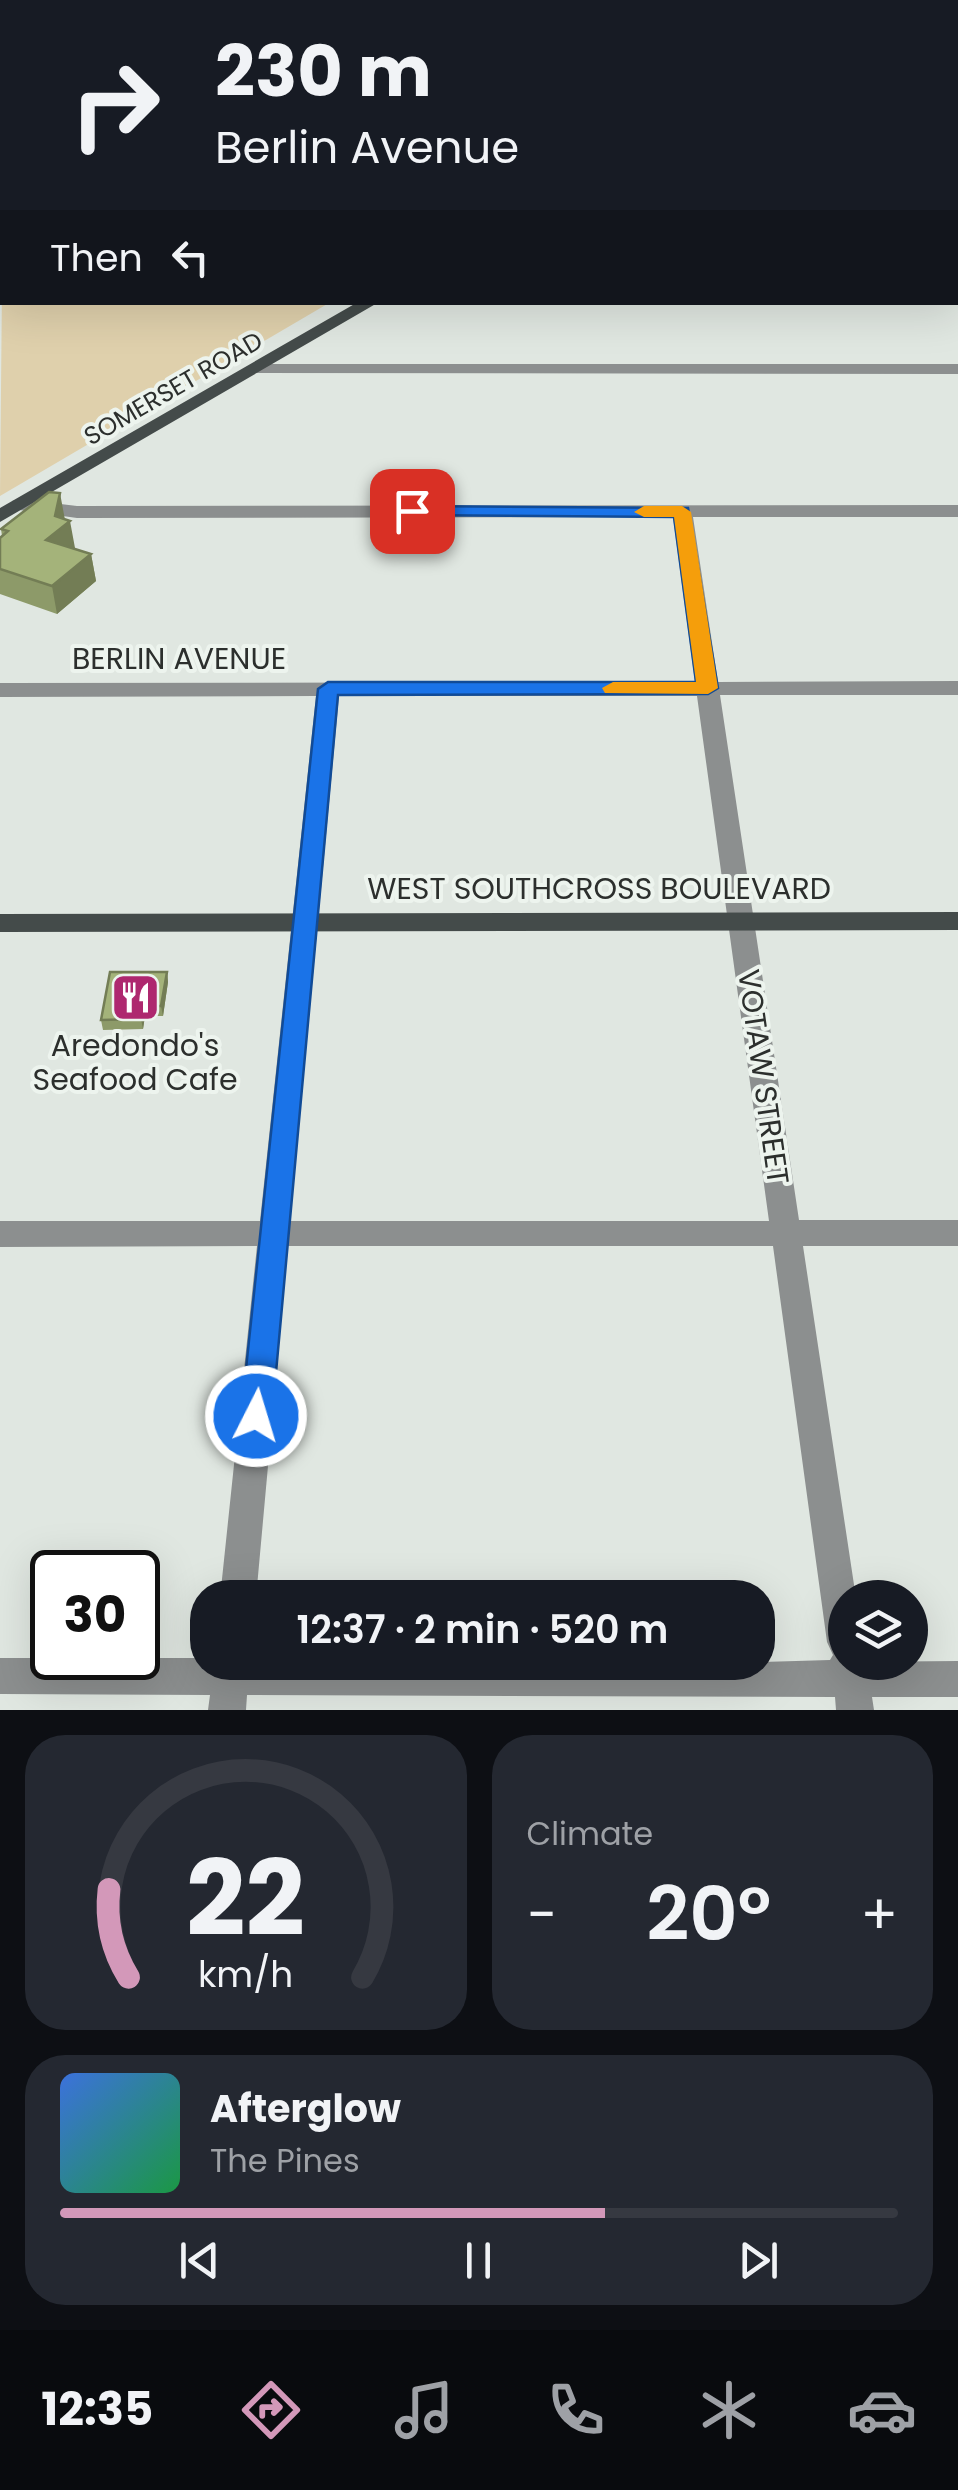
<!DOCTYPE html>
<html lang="en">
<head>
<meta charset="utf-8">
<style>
	:root { --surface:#171b24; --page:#242831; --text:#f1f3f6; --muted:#9ea1a6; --line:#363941; --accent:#d398b9 }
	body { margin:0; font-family:Poppins,sans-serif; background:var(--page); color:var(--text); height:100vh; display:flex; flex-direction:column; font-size:38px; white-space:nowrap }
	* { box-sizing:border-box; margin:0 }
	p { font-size:32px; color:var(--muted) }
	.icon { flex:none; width:55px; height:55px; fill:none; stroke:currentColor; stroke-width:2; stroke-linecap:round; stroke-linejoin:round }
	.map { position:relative; height:1710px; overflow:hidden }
	.side { display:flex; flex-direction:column; gap:25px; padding:25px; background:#0d0f14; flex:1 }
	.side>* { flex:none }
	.guide { position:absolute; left:0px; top:0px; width:960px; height:305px; box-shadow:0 10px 40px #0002; background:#171b24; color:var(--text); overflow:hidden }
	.fabs { position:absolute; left:828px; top:1580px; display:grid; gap:20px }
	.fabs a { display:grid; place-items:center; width:100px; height:100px; border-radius:50%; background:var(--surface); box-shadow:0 10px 40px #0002; font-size:50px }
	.speed { position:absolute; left:30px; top:1550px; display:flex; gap:20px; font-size:50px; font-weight:700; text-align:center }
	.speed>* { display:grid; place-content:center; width:130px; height:130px; border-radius:50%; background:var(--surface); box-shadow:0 10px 40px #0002; line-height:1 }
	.speed .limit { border:5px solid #111; border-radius:15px; background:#fff; color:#111 }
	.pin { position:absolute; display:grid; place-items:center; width:85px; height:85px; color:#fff; margin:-42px; border-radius:20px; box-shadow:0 5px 15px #0006 }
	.me { position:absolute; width:110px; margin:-55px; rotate:5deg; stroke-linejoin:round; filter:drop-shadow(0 0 8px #0008) }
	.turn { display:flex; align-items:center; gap:35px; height:210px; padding:0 50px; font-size:45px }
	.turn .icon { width:130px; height:130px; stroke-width:2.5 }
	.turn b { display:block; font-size:70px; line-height:85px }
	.then { display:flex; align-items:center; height:95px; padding:0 50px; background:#0003; gap:20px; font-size:38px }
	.big { font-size:75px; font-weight:600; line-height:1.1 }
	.side .tile { flex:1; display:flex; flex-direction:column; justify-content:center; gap:15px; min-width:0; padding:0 35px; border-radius:40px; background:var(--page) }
	.side .dial { align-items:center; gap:0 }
	.dial svg { height:260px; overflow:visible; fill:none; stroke:var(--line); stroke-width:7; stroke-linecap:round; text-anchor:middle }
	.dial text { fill:var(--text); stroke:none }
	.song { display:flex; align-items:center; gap:30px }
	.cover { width:120px; height:120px; border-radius:15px; background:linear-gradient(135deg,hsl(220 70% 55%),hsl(140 70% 35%)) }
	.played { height:10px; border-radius:5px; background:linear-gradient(90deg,var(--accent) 65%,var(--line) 65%) }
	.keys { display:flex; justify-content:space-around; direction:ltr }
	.heat { display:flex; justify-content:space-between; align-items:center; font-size:55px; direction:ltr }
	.side .tiles { flex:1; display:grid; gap:25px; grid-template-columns:1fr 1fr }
	.tile:last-child { grid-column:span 2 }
	.trip { position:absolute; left:190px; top:1580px; width:585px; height:100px; border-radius:40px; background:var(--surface); box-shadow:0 10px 40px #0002; font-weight:600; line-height:100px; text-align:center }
	.tab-bar { display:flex; height:160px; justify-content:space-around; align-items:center; background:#090b0e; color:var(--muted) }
	.tab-bar .icon { width:70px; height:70px }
	.tab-bar .on { color:var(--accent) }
	.tab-bar b { font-size:45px; color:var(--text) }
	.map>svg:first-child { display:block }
	.green { fill:#dfd0ac }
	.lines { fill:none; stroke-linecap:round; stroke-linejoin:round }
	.minor { fill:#8c8f8f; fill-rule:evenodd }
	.major { fill:#444b4a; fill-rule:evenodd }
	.wall { fill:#8d9a69 }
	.shaded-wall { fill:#737d55 }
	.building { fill:#a4b37a; stroke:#737d55; stroke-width:2.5 }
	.route { fill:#1a73e8; stroke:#114b97; stroke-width:2.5 }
	.slow { fill:#f59e0b }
	.labels { text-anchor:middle; stroke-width:8; stroke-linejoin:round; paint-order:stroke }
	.far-street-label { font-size:25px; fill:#2c2f2d; stroke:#edf4ee }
	.street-label { font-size:30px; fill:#2c2f2d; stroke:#edf4ee }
	.poi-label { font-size:30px; fill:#2c2f2d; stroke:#edf4ee }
</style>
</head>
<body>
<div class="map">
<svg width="958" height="1710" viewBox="0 0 958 1710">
	<rect width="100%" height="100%" fill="#e0e7e1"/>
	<path class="green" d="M2,284V302L329,303L0,496Z"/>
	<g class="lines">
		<path class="minor" d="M134,0H146L147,2H135Z
			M460,0H475L476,2H461Z
			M551,0H567L568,2H552Z
			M598,0H614L615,2H599Z
			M256,364H958V374L250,373V365Z
			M19,499L77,506L958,505V517H693L718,682L958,681V695H720L799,1220H958V1246H803L856,1598H845V1662L958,1661V1697H872L874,1710H836L835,1697L247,1695L246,1710H208L210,1695L0,1694V1658H208V1662H758L830,1660L833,1655L827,1642L773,1246H288L256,1598H220L257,1246L0,1247V1221H260L316,696L0,697V683L695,682L673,517L77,518L12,509V501ZM339,696H697L769,1221H290Z"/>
		<path class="major" d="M0,185L2,186V195H0Z
			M358,302H379L0,522V508Z
			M958,912V930L0,932V914Z"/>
	</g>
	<path class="wall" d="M64,519L74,549L91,554L96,581L57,614L0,594V538L2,536L1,529Z
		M167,972L168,982L163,1016H145L143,1029L103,1030L101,1020Z"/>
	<path class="shaded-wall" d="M233,0H334L322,2H222Z
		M0,116H2V140L0,129Z
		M60,493L65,520L70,521L75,548L52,567L46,540L55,516Z
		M91,554L96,581L57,614L52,586Z
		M167,972L168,982L163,1016L161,1006Z
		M143,1006L145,1016L143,1029L141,1019Z"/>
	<path class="building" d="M27,0H119L120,2H28Z
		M194,0H233L222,2H195Z
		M0,50H2V116H0Z
		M49,492L60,493L55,516L70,521L46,540L91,554L52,586L0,569V538L8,531L1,529Z
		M110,972H167L161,1006H143L141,1019L101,1020Z"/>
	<path class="route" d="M412,506L688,508L718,688L708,694L338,695L272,1416L267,1425L256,1429L246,1425L241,1416L318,689L328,682H696L674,517L405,515V507Z"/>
	<path class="slow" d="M682,506L691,512L718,688L708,694L605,693L602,688L613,682H696L674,517H644L634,512L644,506Z"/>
	<defs>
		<symbol id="restaurant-square" viewBox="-11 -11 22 22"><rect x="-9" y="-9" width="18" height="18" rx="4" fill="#ae286f" stroke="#edf4ee"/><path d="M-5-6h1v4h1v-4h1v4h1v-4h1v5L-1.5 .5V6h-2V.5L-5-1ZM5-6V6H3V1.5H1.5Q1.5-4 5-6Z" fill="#fff"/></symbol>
	</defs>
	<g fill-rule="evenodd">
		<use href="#restaurant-square" x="108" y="970" width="55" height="55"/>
	</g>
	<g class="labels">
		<g class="far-street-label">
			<text transform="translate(173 388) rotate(-30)" y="9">SOMERSET ROAD</text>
		</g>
		<g class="street-label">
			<text x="179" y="669">BERLIN AVENUE</text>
			<text x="599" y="899">WEST SOUTHCROSS BOULEVARD</text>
			<text transform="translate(763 1077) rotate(82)" y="10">VOTAW STREET</text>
		</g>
		<g class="poi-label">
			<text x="135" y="1056">Aredondo's<tspan x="135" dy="34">Seafood Cafe</tspan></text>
		</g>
	</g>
</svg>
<div class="fabs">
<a><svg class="icon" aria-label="layers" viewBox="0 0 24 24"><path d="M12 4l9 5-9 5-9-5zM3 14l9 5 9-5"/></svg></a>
</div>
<div class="speed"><div class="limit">30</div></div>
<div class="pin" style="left:412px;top:511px;background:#d93025"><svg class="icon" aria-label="arrive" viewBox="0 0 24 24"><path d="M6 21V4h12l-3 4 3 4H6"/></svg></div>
<svg class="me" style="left:256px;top:1416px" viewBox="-20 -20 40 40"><circle r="17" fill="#1a73e8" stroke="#fff" stroke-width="3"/><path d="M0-11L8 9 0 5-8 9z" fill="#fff"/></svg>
<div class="trip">12:37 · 2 min · 520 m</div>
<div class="guide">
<div class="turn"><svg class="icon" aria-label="right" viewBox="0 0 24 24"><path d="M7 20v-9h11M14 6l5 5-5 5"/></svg><div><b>230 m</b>Berlin Avenue</div></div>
<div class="then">Then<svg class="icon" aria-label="left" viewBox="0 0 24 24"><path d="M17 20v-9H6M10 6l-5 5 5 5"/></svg></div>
</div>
</div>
<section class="side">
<div class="tiles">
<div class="tile dial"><svg viewBox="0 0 100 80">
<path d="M14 69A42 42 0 1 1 86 69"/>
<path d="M14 69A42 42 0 0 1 8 42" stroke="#d398b9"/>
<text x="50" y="56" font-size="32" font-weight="700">22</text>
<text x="50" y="72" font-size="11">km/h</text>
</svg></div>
<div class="tile"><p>Climate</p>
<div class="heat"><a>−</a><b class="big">20°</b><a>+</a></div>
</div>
<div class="tile">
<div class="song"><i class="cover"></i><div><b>Afterglow</b><p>The Pines</p></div></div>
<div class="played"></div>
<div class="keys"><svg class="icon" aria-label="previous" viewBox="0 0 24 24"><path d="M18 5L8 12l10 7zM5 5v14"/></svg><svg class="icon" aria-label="pause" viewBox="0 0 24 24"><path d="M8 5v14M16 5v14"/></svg><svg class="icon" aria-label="next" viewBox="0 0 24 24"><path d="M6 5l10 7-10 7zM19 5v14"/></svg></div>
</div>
</div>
</section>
<nav class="tab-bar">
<b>12:35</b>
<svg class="icon on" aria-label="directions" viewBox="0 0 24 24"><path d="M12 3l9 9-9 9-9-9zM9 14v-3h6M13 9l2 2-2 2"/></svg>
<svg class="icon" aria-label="music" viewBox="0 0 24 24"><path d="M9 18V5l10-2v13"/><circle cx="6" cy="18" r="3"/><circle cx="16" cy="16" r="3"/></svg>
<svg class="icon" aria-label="phone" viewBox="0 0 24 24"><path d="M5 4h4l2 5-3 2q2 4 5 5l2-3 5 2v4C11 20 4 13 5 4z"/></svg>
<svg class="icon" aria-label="climate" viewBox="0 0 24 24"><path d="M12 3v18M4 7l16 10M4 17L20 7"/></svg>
<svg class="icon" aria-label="car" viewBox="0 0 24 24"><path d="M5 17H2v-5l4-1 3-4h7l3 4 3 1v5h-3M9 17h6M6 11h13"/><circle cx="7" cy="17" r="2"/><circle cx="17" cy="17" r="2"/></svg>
</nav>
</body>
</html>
